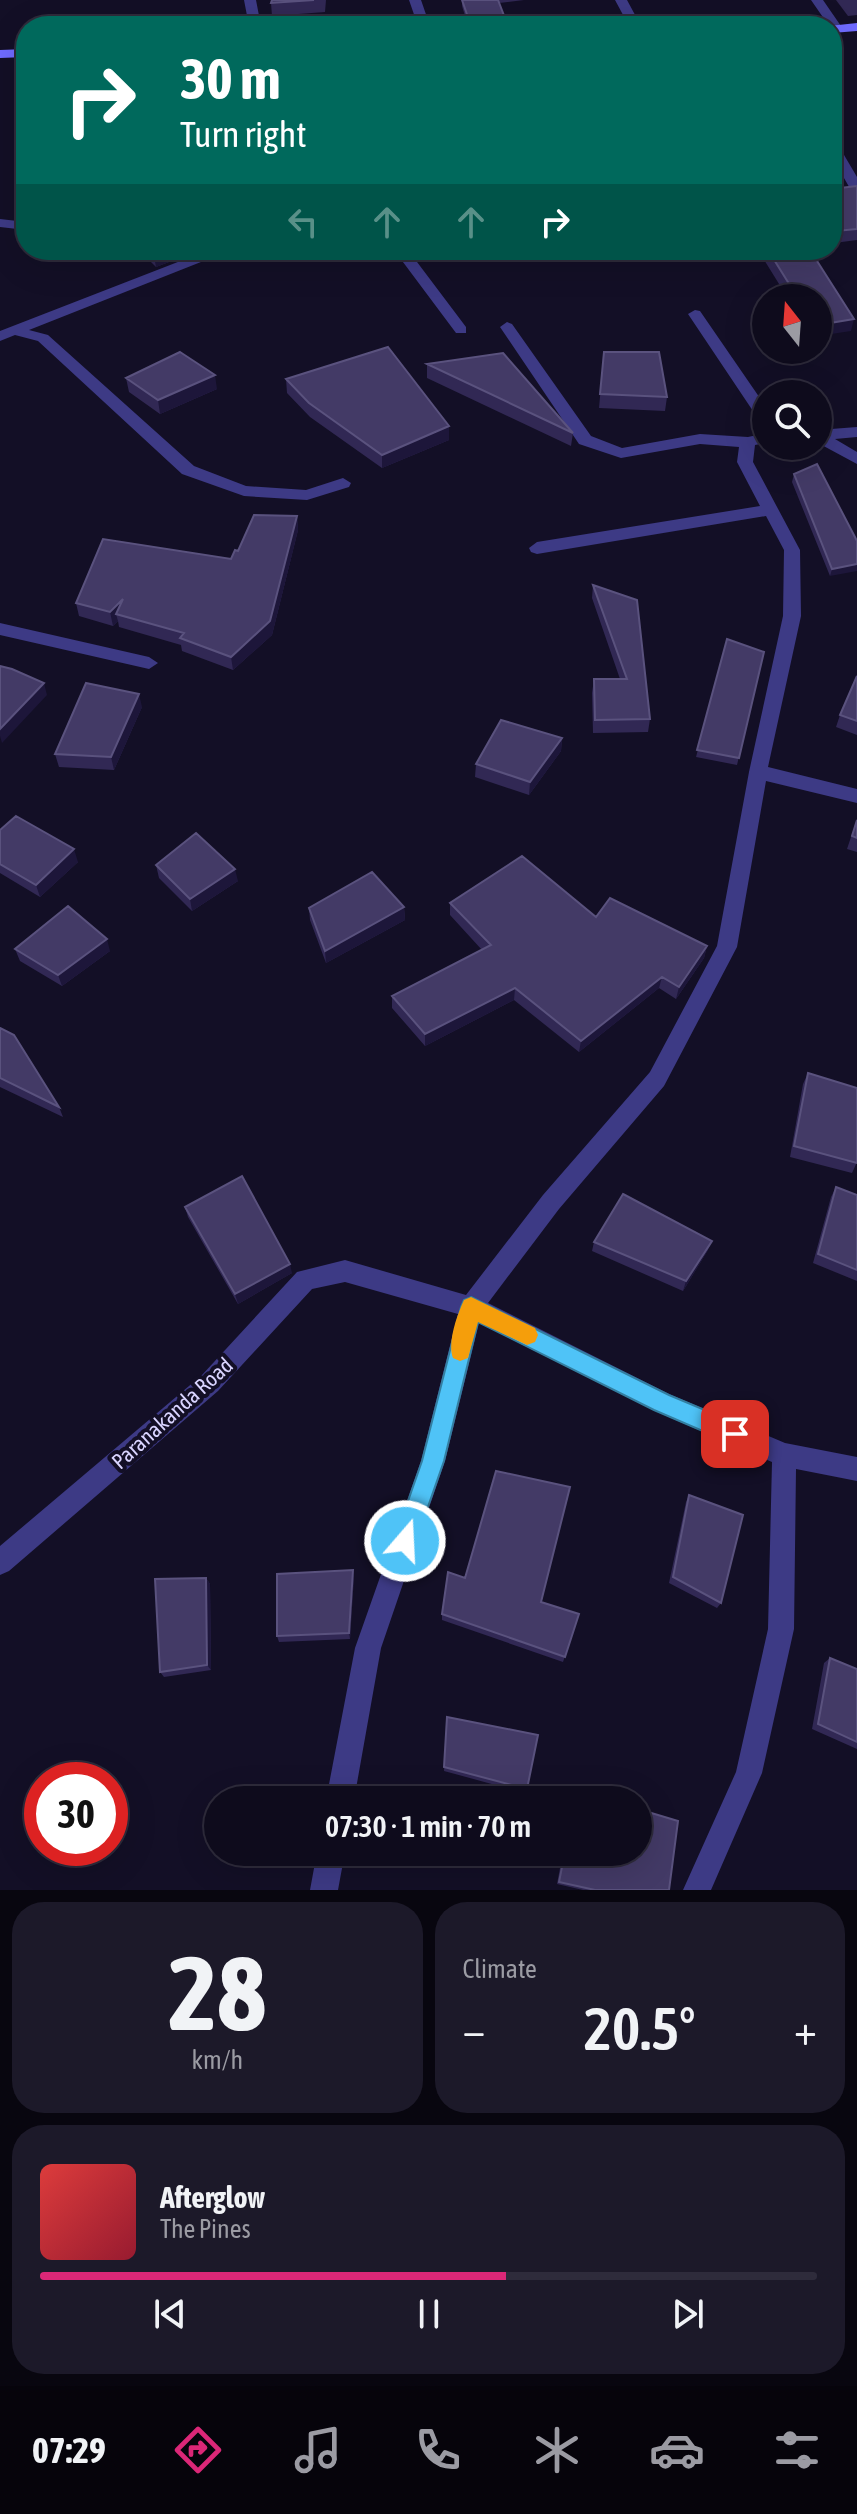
<!DOCTYPE html>
<html lang="en">
<head>
<meta charset="utf-8">
<style>
	:root { --surface:#0e0b1c; --page:#1c1929; --text:#f1f3f6; --muted:#9b9ba3; --line:#2e2b3b; --accent:#db2777 }
	body { margin:0; font-family:"Asap Condensed",sans-serif; background:var(--page); color:var(--text); height:100vh; display:flex; flex-direction:column; font-size:30px; white-space:nowrap }
	* { box-sizing:border-box; margin:0 }
	p { font-size:26px; color:var(--muted) }
	.icon { flex:none; width:44px; height:44px; fill:none; stroke:currentColor; stroke-width:2; stroke-linecap:round; stroke-linejoin:round }
	.map { position:relative; height:1890px; overflow:hidden }
	.drawer { display:flex; flex-direction:column; gap:12px; padding:12px; background:#08060f; flex:1 }
	.drawer>* { flex:none }
	.top-card { position:absolute; left:16px; top:16px; width:826px; height:244px; border-radius:32px; box-shadow:0 8px 32px #0002,0 0 0 2px var(--line); background:#00695c; color:#fff; overflow:hidden }
	.needle { width:52px; rotate:343deg }
	.controls { position:absolute; left:752px; top:284px; display:grid; gap:16px }
	.controls a { display:grid; place-items:center; width:80px; height:80px; border-radius:50%; background:var(--surface); box-shadow:0 8px 32px #0002,0 0 0 2px var(--line); font-size:40px }
	.speed { position:absolute; left:24px; top:1762px; display:flex; gap:16px; font-size:40px; font-weight:700; text-align:center }
	.speed>* { display:grid; place-content:center; width:104px; height:104px; border-radius:50%; background:var(--surface); box-shadow:0 8px 32px #0002,0 0 0 2px var(--line); line-height:1 }
	.speed .limit { border:12px solid #d22; background:#fff; color:#111 }
	.pin { position:absolute; display:grid; place-items:center; width:68px; height:68px; color:#fff; margin:-34px; border-radius:16px; box-shadow:0 4px 12px #0006 }
	.me { position:absolute; width:88px; margin:-44px; rotate:19deg; stroke-linejoin:round; filter:drop-shadow(0 0 6px #0008) }
	.turn { display:flex; align-items:center; gap:28px; height:168px; padding:0 32px; font-size:36px }
	.turn .icon { width:104px; height:104px; stroke-width:2.5 }
	.turn b { display:block; font-size:56px; line-height:68px }
	.lanes { display:flex; align-items:center; height:76px; padding:0 32px; background:#0003; justify-content:center; gap:40px; direction:ltr }
	.lanes .off { opacity:.35 }
	.big { font-size:60px; font-weight:600; line-height:1.1 }
	.drawer .widget { flex:1; display:flex; flex-direction:column; justify-content:center; gap:12px; min-width:0; padding:0 28px; border-radius:32px; background:var(--page) }
	.drawer .dial { align-items:center; gap:0 }
	.dial b { font-size:104px; line-height:1 }
	.song { display:flex; align-items:center; gap:24px }
	.cover { width:96px; height:96px; border-radius:12px; background:linear-gradient(135deg,hsl(0 70% 55%),hsl(350 70% 35%)) }
	.played { height:8px; border-radius:4px; background:linear-gradient(90deg,var(--accent) 60%,var(--line) 60%) }
	.keys { display:flex; justify-content:space-around; direction:ltr }
	.heat { display:flex; justify-content:space-between; align-items:center; font-size:44px; direction:ltr }
	.drawer .tiles { flex:1; display:grid; gap:12px; grid-template-columns:1fr 1fr }
	.widget:last-child { grid-column:span 2 }
	.trip { position:absolute; left:204px; top:1786px; width:448px; height:80px; border-radius:40px; background:var(--surface); box-shadow:0 8px 32px #0002,0 0 0 2px var(--line); font-weight:600; line-height:80px; text-align:center }
	.tabs { display:flex; height:128px; justify-content:space-around; align-items:center; background:#06040b; color:var(--muted) }
	.tabs .icon { width:56px; height:56px }
	.tabs .current { color:var(--accent) }
	.tabs b { font-size:36px; color:var(--text) }
	.map>svg:first-child { display:block }
	.lines { fill:none; stroke-linecap:round; stroke-linejoin:round }
	.street { fill:#3d3a85; fill-rule:evenodd }
	.secondary { fill:#6f6bff; fill-rule:evenodd }
	.wall { fill:#312854 }
	.shaded-wall { fill:#1d163a }
	.building { fill:#433a66; stroke:#5a527e; stroke-width:2 }
	.route { fill:#4fc3f7; stroke:#337fa1; stroke-width:2 }
	.slow { fill:#f59e0b }
	.labels { text-anchor:middle; stroke-width:8; stroke-linejoin:round; paint-order:stroke }
	.street-label { font-size:22px; fill:#d9d4ff; stroke:#130f26 }
</style>
</head>
<body>
<div class="map">
<svg width="857" height="1890" viewBox="0 0 857 1890">
	<rect width="100%" height="100%" fill="#130f26"/>
	<g class="lines">
		<path class="street" d="M244,0H256L261,26H249Z
			M409,0H421L430,26H418Z
			M615,0H627L641,26H629Z
			M811,0H823L843,29L841,32H833L832,26H829Z
			M832,142L837,143L857,177V193L852,192L832,157Z
			M0,219L26,222V230L0,227Z
			M394,250H408L466,327V333H456Z
			M201,253L208,257L206,260L29,330L48,335L194,466L246,486L306,490L343,478L351,483L349,487L307,500L244,496L182,474L38,341L15,335L0,341V331Z
			M695,310L700,311L766,407V424L761,423L688,314Z
			M507,322L512,324L591,436L622,448L700,434L748,437L766,433V443L755,445L753,462L800,550L801,616L768,767L857,789V803L766,781L737,947L664,1086L559,1209L488,1303L669,1394L785,1443L857,1457V1481L796,1469L794,1629L762,1773L711,1890H683L736,1772L768,1629L772,1462L653,1410L479,1323L445,1461L381,1648L354,1800H326L355,1648L421,1461L458,1314L345,1282L312,1289L218,1391L9,1571L0,1575V1546L202,1375L297,1272L345,1260L466,1295L543,1195L650,1072L717,946L749,772L783,616L784,550L766,516L537,554L531,552L529,548L537,542L760,506L737,462L739,447L700,444L621,458L579,444L500,327Z
			M857,427V437L835,439L857,452V464L818,443V430Z
			M0,623L149,657L158,663L149,669L0,635Z
			M317,1852H345L338,1890H310Z"/>
		<path class="secondary" d="M857,23V31L832,33V26H829Z
			M26,49V57L0,58V50Z"/>
	</g>
	<path class="wall" d="M272,0H326L325,12L272,16L271,3Z
		M462,0H524L499,3L508,26H468L462,6Z
		M836,0H857V15L848,16Z
		M857,186V240L834,243L832,240V189Z
		M139,250H213L206,252L200,250L156,267Z
		M758,250H810L851,331L818,298H783L784,292Z
		M604,352L667,397L665,411L599,408Z
		M427,364L573,433L571,446L427,378Z
		M126,378L217,389L160,414L129,392Z
		M286,379L449,426V440L382,468L310,417L287,393Z
		M794,474L857,541L830,576L792,482Z
		M297,516L298,530L272,635L233,670L182,651L181,645L119,627L118,621L113,626L79,616L76,603L231,559L238,551Z
		M593,585L650,719L648,732L593,733L592,693L594,679H620L592,598Z
		M727,639L764,652L737,765L696,757Z
		M857,676V735L836,727L840,715Z
		M142,707L114,770L59,767L55,754Z
		M562,738L561,751L529,795L475,777L476,764Z
		M857,819V852L847,849Z
		M0,830L78,862L40,897L0,873Z
		M156,865L238,881L192,911L159,878Z
		M450,903L596,917L707,946L704,958L676,999L659,988L579,1052L514,1000L425,1046L392,1008V996L482,950L450,915Z
		M404,907L405,920L326,963L310,920L309,908Z
		M15,949L110,951L62,986L20,961Z
		M0,1028L59,1107L63,1117L0,1087Z
		M808,1073L857,1162L852,1173L790,1157L803,1084Z
		M836,1187L857,1195V1281L813,1263L831,1197Z
		M185,1207L292,1273L238,1304L188,1217Z
		M594,1242L708,1250L683,1291L592,1251Z
		M689,1495L721,1603L717,1608L669,1583L686,1502Z
		M354,1576L350,1639L279,1642L277,1636Z
		M206,1578L210,1584L211,1670L164,1677L160,1672Z
		M442,1614H579L563,1662L442,1620Z
		M830,1658L857,1669V1749L812,1729L824,1663Z
		M447,1717L527,1789L525,1793L444,1771Z
		M563,1852H638L669,1890H583L557,1884Z"/>
	<path class="shaded-wall" d="M170,250H200L156,267L154,256Z
		M854,319L851,331L818,336V325Z
		M215,375L217,389L160,414L158,400Z
		M449,426V440L382,468V455Z
		M297,516L298,530L272,635L233,670L231,657Z
		M857,564V571L830,576L832,569Z
		M123,599L116,614L118,621L113,626L110,612Z
		M44,683L47,695L2,743L0,736V729Z
		M139,694L142,707L114,770L111,757Z
		M562,738L561,751L529,795L530,782Z
		M74,849L78,862L40,897L36,885Z
		M235,869L238,881L192,911L190,899Z
		M404,907L405,920L326,963L325,951Z
		M107,939L110,951L62,986L58,975Z
		M707,946L704,958L676,999L679,987Z
		M662,977L659,988L579,1052L581,1041Z
		M515,988L514,1000L425,1046V1034Z
		M712,1241L708,1250L683,1291L686,1281Z
		M290,1264L292,1273L238,1304L235,1294Z
		M353,1570L354,1576L350,1639L349,1633Z
		M206,1578L210,1584L211,1670L207,1665Z"/>
	<path class="building" d="M272,0H314L271,3Z
		M462,0H498L508,26H471Z
		M857,186V229L836,231L832,224V189Z
		M148,250H170L154,256Z
		M768,250H810L854,319L818,325V298H792L785,289L791,287Z
		M388,347L449,426L382,455L309,403L286,379Z
		M180,352L215,375L158,400L126,378Z
		M604,352H659L667,397L600,394Z
		M503,353L573,433L427,364Z
		M817,464L857,541V564L832,569L794,474Z
		M254,515L297,516L270,621L231,657L180,638L184,633L116,614L123,599L110,612L76,603L103,539L231,559L235,550L238,551Z
		M593,585L637,600L650,719L595,720L594,679H627Z
		M727,639L764,652L739,758L697,750Z
		M0,666L12,669L44,683L0,729Z
		M857,676V721L840,715Z
		M86,683L139,694L111,757L55,754Z
		M501,720L562,738L530,782L476,764Z
		M16,816L74,849L36,885L0,864V830Z
		M857,820V838L852,836Z
		M196,833L235,869L190,899L156,865Z
		M522,856L596,917L610,898L707,946L679,987L662,977L581,1041L515,988L425,1034L392,996L491,945L450,903Z
		M372,872L404,907L325,951L309,908Z
		M68,906L107,939L58,975L15,949Z
		M0,1028L14,1035L59,1107L0,1078Z
		M808,1073L857,1088V1163L794,1146Z
		M242,1176L290,1264L235,1294L185,1207Z
		M836,1187L857,1195V1270L818,1254Z
		M623,1194L712,1241L686,1281L594,1242Z
		M496,1471L570,1487L541,1602L579,1614L565,1657L442,1614L448,1572L465,1578Z
		M689,1495L743,1515L721,1603L673,1577Z
		M353,1570L349,1633L277,1636V1574Z
		M206,1578L207,1665L160,1672L155,1579Z
		M830,1658L857,1669V1742L818,1724Z
		M447,1717L538,1735L527,1789L444,1767Z
		M576,1790L609,1800H574Z
		M638,1809L678,1821L669,1890H595L559,1882L565,1852H638Z"/>
	<path class="route" d="M471,1297L669,1395L743,1426L746,1434L743,1442L735,1445L654,1410L478,1322L444,1461L416,1541L413,1549L405,1553L397,1549L394,1541L422,1461L461,1307L464,1300Z"/>
	<path class="slow" d="M471,1297L535,1328L538,1335L535,1342L527,1345L478,1322L468,1358L460,1361L453,1358C447,1343 457,1315 464,1300Z"/>
	<g class="labels">
		<g class="street-label">
			<text transform="translate(172 1413) rotate(-42)" y="8">Paranakanda Road</text>
		</g>
	</g>
</svg>
<div class="controls">
<a><svg class="needle" viewBox="-14 -14 28 28"><path d="M0-13l5 13h-10z" fill="#e53935"/><path d="M0 13l5-13h-10z" fill="#9b9ba3"/></svg></a>
<a><svg class="icon" aria-label="search" viewBox="0 0 24 24"><circle cx="10" cy="10" r="6"/><path d="M15 15l6 6"/></svg></a>
</div>
<div class="speed"><div class="limit">30</div></div>
<div class="pin" style="left:735px;top:1434px;background:#d93025"><svg class="icon" aria-label="arrive" viewBox="0 0 24 24"><path d="M6 21V4h12l-3 4 3 4H6"/></svg></div>
<svg class="me" style="left:405px;top:1541px" viewBox="-20 -20 40 40"><circle r="17" fill="#4fc3f7" stroke="#fff" stroke-width="3"/><path d="M0-11L8 9 0 5-8 9z" fill="#fff"/></svg>
<div class="trip">07:30 · 1 min · 70 m</div>
<div class="top-card">
<div class="turn"><svg class="icon" aria-label="right" viewBox="0 0 24 24"><path d="M7 20v-9h11M14 6l5 5-5 5"/></svg><div><b>30 m</b>Turn right</div></div>
<div class="lanes"><svg class="icon off" aria-label="left" viewBox="0 0 24 24"><path d="M17 20v-9H6M10 6l-5 5 5 5"/></svg><svg class="icon off" aria-label="ahead" viewBox="0 0 24 24"><path d="M12 20V5M6 11l6-6 6 6"/></svg><svg class="icon off" aria-label="ahead" viewBox="0 0 24 24"><path d="M12 20V5M6 11l6-6 6 6"/></svg><svg class="icon" aria-label="right" viewBox="0 0 24 24"><path d="M7 20v-9h11M14 6l5 5-5 5"/></svg></div>
</div>
</div>
<section class="drawer">
<div class="tiles">
<div class="widget dial"><b>28</b><p>km/h</p></div>
<div class="widget"><p>Climate</p>
<div class="heat"><a>−</a><b class="big">20.5°</b><a>+</a></div>
</div>
<div class="widget">
<div class="song"><i class="cover"></i><div><b>Afterglow</b><p>The Pines</p></div></div>
<div class="played"></div>
<div class="keys"><svg class="icon" aria-label="previous" viewBox="0 0 24 24"><path d="M18 5L8 12l10 7zM5 5v14"/></svg><svg class="icon" aria-label="pause" viewBox="0 0 24 24"><path d="M8 5v14M16 5v14"/></svg><svg class="icon" aria-label="next" viewBox="0 0 24 24"><path d="M6 5l10 7-10 7zM19 5v14"/></svg></div>
</div>
</div>
</section>
<nav class="tabs">
<b>07:29</b>
<svg class="icon current" aria-label="directions" viewBox="0 0 24 24"><path d="M12 3l9 9-9 9-9-9zM9 14v-3h6M13 9l2 2-2 2"/></svg>
<svg class="icon" aria-label="music" viewBox="0 0 24 24"><path d="M9 18V5l10-2v13"/><circle cx="6" cy="18" r="3"/><circle cx="16" cy="16" r="3"/></svg>
<svg class="icon" aria-label="phone" viewBox="0 0 24 24"><path d="M5 4h4l2 5-3 2q2 4 5 5l2-3 5 2v4C11 20 4 13 5 4z"/></svg>
<svg class="icon" aria-label="climate" viewBox="0 0 24 24"><path d="M12 3v18M4 7l16 10M4 17L20 7"/></svg>
<svg class="icon" aria-label="car" viewBox="0 0 24 24"><path d="M5 17H2v-5l4-1 3-4h7l3 4 3 1v5h-3M9 17h6M6 11h13"/><circle cx="7" cy="17" r="2"/><circle cx="17" cy="17" r="2"/></svg>
<svg class="icon" aria-label="filters" viewBox="0 0 24 24"><path d="M4 7h16M4 17h16"/><circle cx="9" cy="7" r="2"/><circle cx="15" cy="17" r="2"/></svg>
</nav>
</body>
</html>
